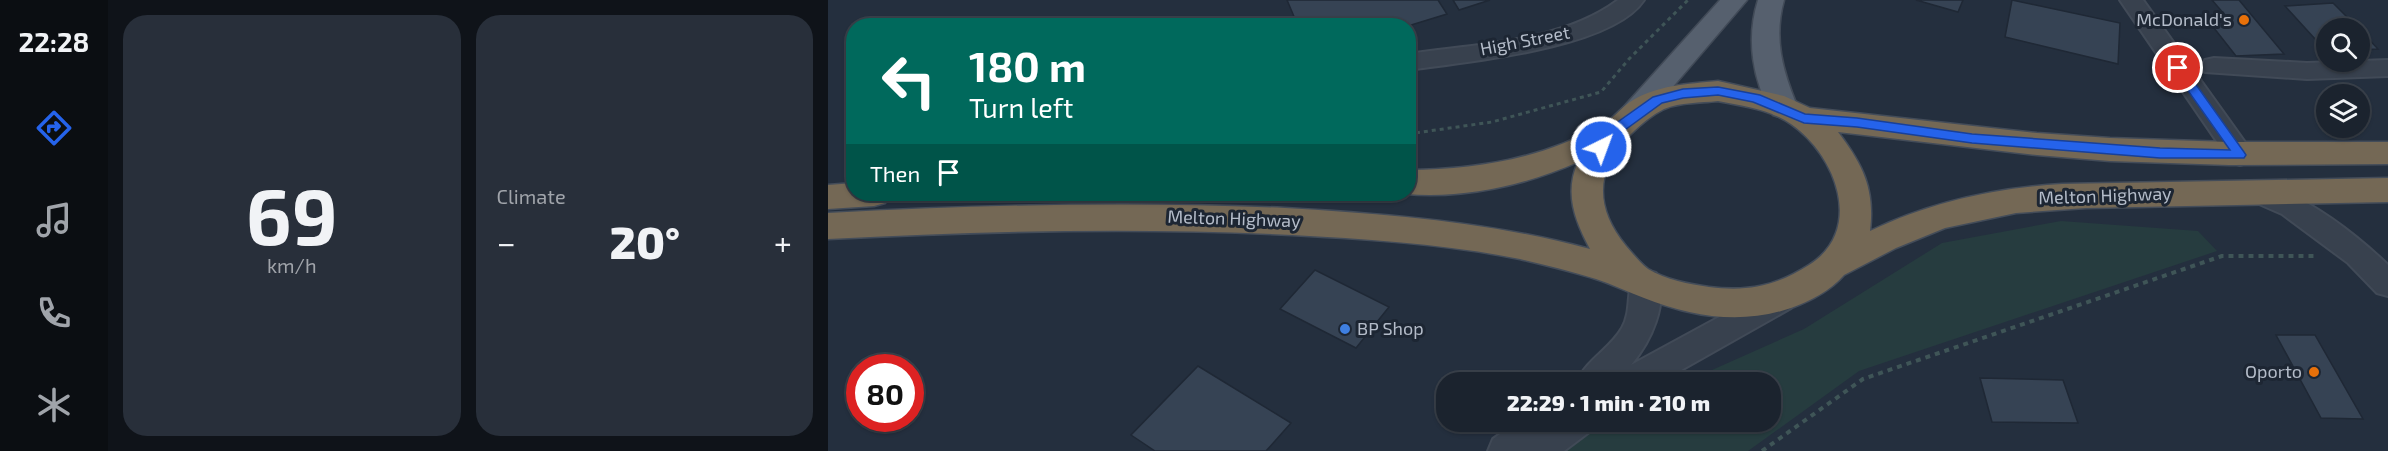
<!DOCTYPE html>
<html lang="en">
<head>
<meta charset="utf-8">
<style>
	:root { --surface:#1b232e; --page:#282f3a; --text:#f1f3f6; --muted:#a0a4aa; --line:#39404a; --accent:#2563eb }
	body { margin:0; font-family:"Exo 2",sans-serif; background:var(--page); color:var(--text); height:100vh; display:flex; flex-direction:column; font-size:22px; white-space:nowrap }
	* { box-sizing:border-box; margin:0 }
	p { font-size:20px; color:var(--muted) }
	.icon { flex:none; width:33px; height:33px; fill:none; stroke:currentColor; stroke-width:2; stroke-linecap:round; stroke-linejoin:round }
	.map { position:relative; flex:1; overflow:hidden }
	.side { display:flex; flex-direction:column; gap:15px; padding:15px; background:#0f1319; width:720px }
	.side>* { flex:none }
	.top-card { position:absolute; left:18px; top:18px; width:570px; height:183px; border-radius:24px; box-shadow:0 2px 4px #0004,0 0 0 2px var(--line); background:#00695c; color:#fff; overflow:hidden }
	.tools { position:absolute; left:1488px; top:18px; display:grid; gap:12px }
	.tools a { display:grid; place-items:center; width:54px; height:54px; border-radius:50%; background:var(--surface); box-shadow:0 2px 4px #0004,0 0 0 2px var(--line); font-size:30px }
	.speed { position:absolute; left:18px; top:354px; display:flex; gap:12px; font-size:30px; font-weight:700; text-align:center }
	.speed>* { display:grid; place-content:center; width:78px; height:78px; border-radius:50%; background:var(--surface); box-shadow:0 2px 4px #0004,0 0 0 2px var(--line); line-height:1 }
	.speed .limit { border:9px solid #d22; background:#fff; color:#111 }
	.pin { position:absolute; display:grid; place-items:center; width:51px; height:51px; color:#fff; margin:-26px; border:3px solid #fff; border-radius:50%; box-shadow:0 2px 6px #0007 }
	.me { position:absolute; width:66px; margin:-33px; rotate:42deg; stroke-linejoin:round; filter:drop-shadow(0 0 4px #0008) }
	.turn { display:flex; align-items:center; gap:21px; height:126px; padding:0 24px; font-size:27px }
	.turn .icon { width:78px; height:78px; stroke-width:2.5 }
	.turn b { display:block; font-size:42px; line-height:51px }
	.then { display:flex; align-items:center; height:57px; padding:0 24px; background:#0003; gap:12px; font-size:22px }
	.big { font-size:45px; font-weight:800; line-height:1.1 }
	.side .widget { flex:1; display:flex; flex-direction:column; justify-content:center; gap:9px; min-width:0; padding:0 21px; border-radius:24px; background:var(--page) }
	.side .dial { align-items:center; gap:0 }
	.dial b { font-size:78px; line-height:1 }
	.heat { display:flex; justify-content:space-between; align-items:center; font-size:33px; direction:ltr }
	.side .tiles { flex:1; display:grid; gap:15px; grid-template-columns:repeat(2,1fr) }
	.trip { position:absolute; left:608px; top:372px; width:345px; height:60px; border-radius:24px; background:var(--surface); box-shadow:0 2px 4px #0004,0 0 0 2px var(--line); font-weight:800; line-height:60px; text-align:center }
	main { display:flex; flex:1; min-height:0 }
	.tab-bar { display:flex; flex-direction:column; width:108px; justify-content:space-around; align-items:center; background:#0b0e12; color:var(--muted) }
	.tab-bar .icon { width:42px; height:42px }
	.tab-bar .active { color:var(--accent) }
	.tab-bar b { font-size:27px; color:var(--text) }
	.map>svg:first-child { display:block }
	.green { fill:#263c3f }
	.building { fill:#364354; stroke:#1f2835; stroke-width:1.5 }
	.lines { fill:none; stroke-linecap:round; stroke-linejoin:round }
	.minor-casing { stroke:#414a57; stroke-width:4 }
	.major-casing { stroke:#414a57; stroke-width:3 }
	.highway-casing { stroke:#434c59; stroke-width:3 }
	.path-far1 { stroke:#3f5557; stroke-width:3; stroke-dasharray:4 4; stroke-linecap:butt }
	.path { stroke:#3f5557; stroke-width:4; stroke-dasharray:5 5; stroke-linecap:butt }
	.minor { fill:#38414e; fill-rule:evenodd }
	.major { fill:#56606e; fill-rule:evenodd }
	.highway { fill:#746855; fill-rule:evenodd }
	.route { fill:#2563eb; stroke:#184099; stroke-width:1.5 }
	.food-dot { fill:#e8710a; stroke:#1d2633; stroke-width:2 }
	.shop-dot { fill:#3f7fe0; stroke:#1d2633; stroke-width:2 }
	.labels { text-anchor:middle; stroke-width:6; stroke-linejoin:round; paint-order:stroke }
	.poi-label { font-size:18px; fill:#b4bcc9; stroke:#1d2633; text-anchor:end }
	.street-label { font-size:18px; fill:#b4bcc9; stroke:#1d2633 }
</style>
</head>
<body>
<main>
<nav class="tab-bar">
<b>22:28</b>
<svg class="icon active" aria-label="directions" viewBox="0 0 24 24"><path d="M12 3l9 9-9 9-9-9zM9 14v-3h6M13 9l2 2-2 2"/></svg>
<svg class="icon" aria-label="music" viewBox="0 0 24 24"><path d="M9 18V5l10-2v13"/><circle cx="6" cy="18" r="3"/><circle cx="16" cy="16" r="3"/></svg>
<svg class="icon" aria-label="phone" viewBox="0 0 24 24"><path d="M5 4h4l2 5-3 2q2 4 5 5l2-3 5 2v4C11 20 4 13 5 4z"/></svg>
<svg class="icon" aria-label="climate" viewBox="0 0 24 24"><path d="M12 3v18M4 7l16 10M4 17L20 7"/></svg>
</nav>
<section class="side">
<div class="tiles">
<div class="widget dial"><b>69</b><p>km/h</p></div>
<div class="widget"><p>Climate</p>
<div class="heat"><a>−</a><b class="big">20°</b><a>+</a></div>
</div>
</div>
</section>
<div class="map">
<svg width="1560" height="451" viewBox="0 0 1560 451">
	<rect width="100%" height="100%" fill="#242f3e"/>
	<path class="green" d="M1233,221L1370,231L1389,251L1031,371L920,451H732L760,426L771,422H942V382H857L976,329L1114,243Z"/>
	<path class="building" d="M459,0H610L619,14L580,26H470Z
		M625,0H662L631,10Z
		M1088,0H1135L1130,12Z
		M1184,0L1292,23L1290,64L1177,37Z
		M1384,0H1411L1456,54L1408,56L1382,23L1403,22Z
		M1505,3L1530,28H1498V51L1457,6Z
		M1532,30L1550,49L1532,50Z
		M487,270L561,307L528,348L452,309Z
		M1448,335H1487L1535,419L1493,418Z
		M370,366L463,423L438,451H327L303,435Z
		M1152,378L1235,380L1250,423L1164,422Z"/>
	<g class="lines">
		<defs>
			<path id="minor" d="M790,0H816C784,49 637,62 580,70V54C647,44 735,42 790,0Z
				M1292,0H1315L1421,148L1425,155L1421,162L1412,165L1403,162Z
				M1386,58L1479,63L1560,60V76L1479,79L1377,72L1374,66L1377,60Z
				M1432,182C1481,198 1523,230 1560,265V296L1549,293L1520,263L1454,214L1422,200L1418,193L1422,186Z
				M817,270L828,273C842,302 822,343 803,365L941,290L952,286L963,290L967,299L963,308L832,382H749C757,361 782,349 794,328C804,311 798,290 806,273Z
				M689,422H765L760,433L736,451H660L665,439Z"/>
			<path id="major" d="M892,0H919L813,124L803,128L793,124L788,117L793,110Z
				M930,0H956C945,39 955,72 970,108L965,115L955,118L945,115C924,81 918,38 930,0Z"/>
			<path id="highway" d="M890,81L956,96L982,108L1209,133L1282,138L1401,142H1560V164L1401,165L1282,161L1209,155L1010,132C1035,165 1047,189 1042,231C1103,202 1167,188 1234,184L1560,178V202L1258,208L1188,213L1117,228L1068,248L1016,275C1002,291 982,301 963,308C913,325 865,317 816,298C800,292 784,284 768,279C743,271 717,265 692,259C617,244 540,239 464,235C309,227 155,231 0,239V213C152,205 305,201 457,208C560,214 662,222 762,249C747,221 736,193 750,162C698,185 636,199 578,194H580V170C649,169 714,159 774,125C784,120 792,109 802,102C828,85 860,84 890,81ZM890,101C915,106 942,109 963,124C1008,155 1037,230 981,265C948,286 920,292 881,287C861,284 838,280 820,269C812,263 805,254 798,246C766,207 767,169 803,134C813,124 824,115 836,109C853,102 872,103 890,101Z
				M26,183V194H62L57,203L46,206L0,209V185Z"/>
		</defs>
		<use href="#minor" class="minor-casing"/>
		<use href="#major" class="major-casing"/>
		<use href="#highway" class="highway-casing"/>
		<path class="path-far1" d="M580,134L664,122L773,92L801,59L860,0"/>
		<path class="path" d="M934,451L1035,379L1394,256H1487"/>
		<use href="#minor" class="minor"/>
		<use href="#major" class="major"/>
		<use href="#highway" class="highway"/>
	</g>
	<path class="route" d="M1350,64L1354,65L1416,152L1418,155L1416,158H1332L1144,143L1029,127L976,123L925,102L890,95L855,98L834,103L786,138L778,150H769L767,147L777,131L825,97L855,89L890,87L932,95L977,114L1029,118L1144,134L1332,148L1402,150L1344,68Z"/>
	<g class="food-dot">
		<circle cx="1416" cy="20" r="6"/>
		<circle cx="1486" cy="372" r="6"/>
	</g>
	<circle class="shop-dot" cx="517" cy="329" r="6"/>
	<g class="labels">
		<g class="poi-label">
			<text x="1404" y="26">McDonald's</text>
			<text x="529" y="335" text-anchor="start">BP Shop</text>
			<text x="1474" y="378">Oporto</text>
		</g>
		<g class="street-label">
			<text transform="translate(697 41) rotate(-11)" y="6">High Street</text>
			<text transform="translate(1277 196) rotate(-2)" y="6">Melton Highway</text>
			<text transform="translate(406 219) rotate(2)" y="6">Melton Highway</text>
		</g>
	</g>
</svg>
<div class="tools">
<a><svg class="icon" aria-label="search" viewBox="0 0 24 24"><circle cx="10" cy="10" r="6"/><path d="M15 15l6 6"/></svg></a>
<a><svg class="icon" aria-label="layers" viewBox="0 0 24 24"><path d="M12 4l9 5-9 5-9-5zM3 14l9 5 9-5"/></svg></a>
</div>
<div class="speed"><div class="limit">80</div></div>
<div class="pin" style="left:1350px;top:68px;background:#d93025"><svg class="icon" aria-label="arrive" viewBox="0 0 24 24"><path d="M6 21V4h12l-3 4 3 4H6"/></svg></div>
<svg class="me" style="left:773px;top:147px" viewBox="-20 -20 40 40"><circle r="17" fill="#2563eb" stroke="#fff" stroke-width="3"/><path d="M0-11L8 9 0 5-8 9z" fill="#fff"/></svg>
<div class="trip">22:29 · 1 min · 210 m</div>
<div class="top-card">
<div class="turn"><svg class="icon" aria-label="left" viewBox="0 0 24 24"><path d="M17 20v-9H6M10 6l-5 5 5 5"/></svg><div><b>180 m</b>Turn left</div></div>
<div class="then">Then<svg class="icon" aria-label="arrive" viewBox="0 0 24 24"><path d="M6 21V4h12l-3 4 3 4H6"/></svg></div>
</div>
</div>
</main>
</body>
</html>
